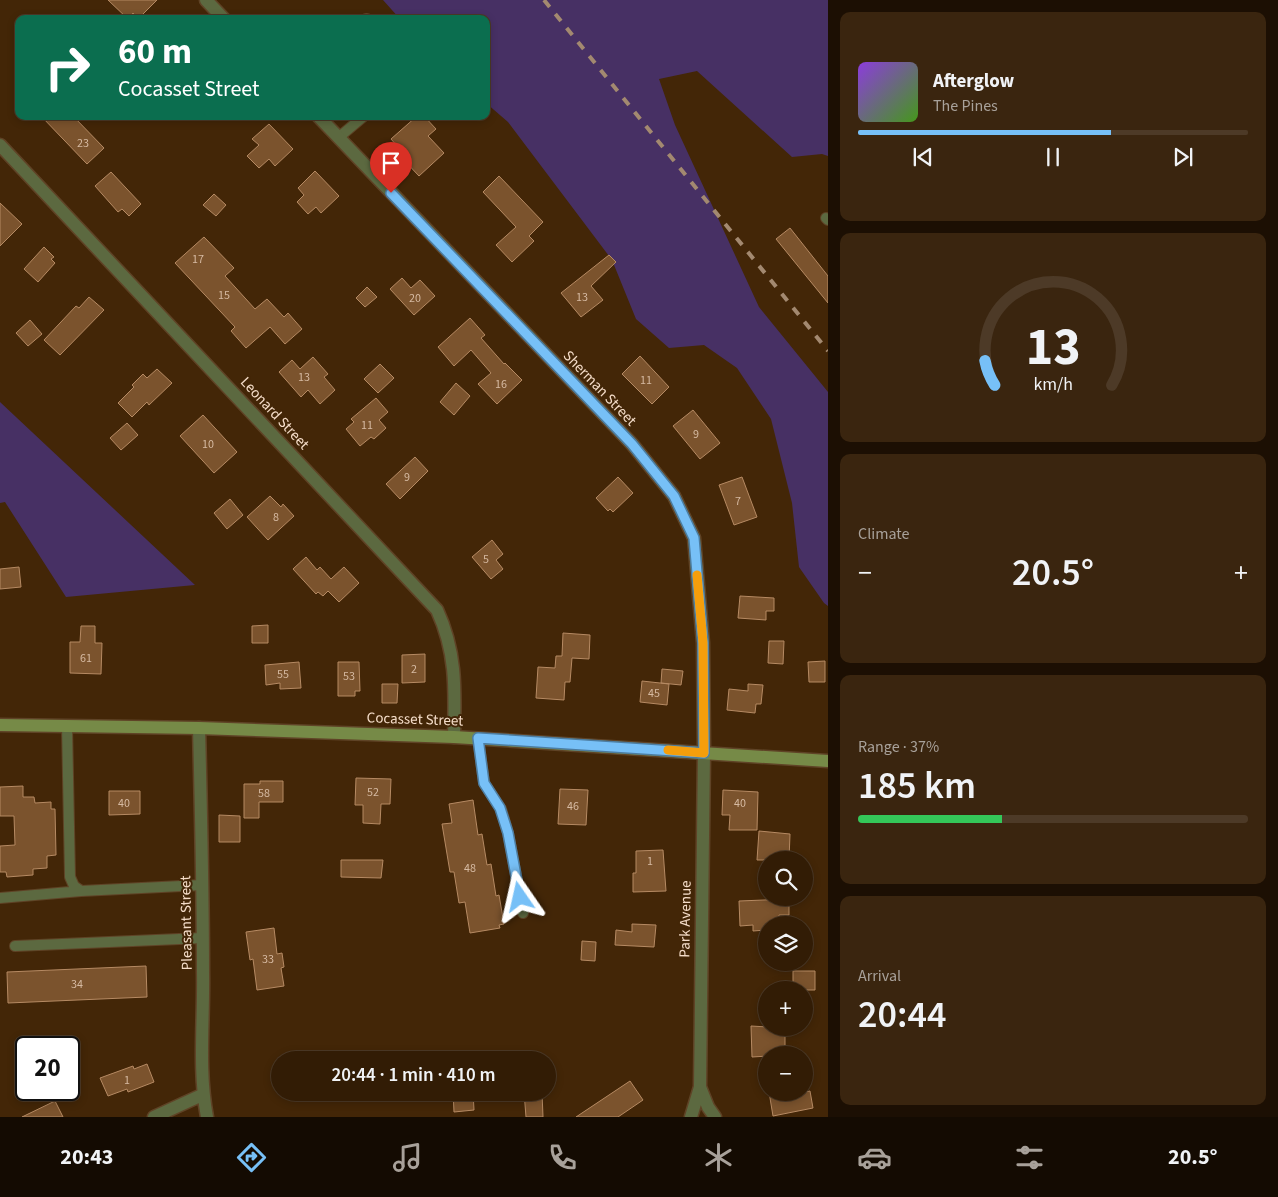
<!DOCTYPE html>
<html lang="en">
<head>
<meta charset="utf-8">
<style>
	:root { --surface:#321c05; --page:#3a250f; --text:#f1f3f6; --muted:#a8a19a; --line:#4d3a27; --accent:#77c0f7 }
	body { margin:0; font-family:"Source Sans 3",sans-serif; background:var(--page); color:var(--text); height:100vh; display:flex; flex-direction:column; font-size:19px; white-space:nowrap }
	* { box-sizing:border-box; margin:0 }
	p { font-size:16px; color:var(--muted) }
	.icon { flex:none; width:28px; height:28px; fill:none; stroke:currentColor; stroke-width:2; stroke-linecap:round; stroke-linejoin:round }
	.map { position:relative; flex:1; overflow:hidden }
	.sheet { display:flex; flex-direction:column; gap:12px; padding:12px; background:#1c0f03; width:450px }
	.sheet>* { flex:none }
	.guide { position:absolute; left:15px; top:15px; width:475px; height:105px; border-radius:10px; box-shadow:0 2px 8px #0003,0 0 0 1px var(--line); background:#0b6e4f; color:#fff; overflow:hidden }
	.tools { position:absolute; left:758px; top:851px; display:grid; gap:10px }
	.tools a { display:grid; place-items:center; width:55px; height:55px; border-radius:50%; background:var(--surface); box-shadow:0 2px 8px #0003,0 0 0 1px var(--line); font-size:25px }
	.speed { position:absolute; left:15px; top:1036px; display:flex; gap:10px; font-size:25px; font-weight:700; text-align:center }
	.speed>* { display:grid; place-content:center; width:65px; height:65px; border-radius:50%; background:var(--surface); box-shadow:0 2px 8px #0003,0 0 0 1px var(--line); line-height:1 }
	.speed .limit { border:2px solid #111; border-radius:8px; background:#fff; color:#111 }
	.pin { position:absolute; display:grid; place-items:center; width:42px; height:42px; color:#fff; margin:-51px -21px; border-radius:50% 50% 50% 0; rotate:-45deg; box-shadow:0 0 5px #0007 }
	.pin .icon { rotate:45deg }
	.me { position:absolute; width:55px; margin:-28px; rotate:349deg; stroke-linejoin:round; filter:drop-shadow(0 0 4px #0008) }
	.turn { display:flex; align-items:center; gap:18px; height:105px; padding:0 20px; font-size:22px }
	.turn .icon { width:65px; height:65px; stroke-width:2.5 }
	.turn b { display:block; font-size:35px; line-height:42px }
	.big { font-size:38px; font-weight:600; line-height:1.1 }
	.sheet .tile { flex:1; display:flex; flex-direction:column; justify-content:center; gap:8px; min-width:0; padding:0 18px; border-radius:10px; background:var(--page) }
	.sheet .dial { align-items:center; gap:0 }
	.dial svg { height:130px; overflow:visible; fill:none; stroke:var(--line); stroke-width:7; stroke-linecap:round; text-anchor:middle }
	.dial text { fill:var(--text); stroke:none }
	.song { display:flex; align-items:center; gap:15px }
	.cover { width:60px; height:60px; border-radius:8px; background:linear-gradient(135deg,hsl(270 70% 55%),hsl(100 70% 35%)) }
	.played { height:5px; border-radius:2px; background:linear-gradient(90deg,var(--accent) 65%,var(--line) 65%) }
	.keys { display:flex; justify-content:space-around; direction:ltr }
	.heat { display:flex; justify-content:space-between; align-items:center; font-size:28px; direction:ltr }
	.charge { height:8px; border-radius:4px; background:linear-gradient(90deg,#34c759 37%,var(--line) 0) }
	.trip { position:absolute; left:271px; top:1051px; width:285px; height:50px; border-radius:25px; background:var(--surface); box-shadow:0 2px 8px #0003,0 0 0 1px var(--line); font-weight:600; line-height:50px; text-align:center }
	.tabs { display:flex; height:80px; justify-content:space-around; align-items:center; background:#140b02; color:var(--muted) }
	.tabs .icon { width:35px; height:35px }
	.tabs .current { color:var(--accent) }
	.tabs b { font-size:22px; color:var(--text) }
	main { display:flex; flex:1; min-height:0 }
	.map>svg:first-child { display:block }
	.green { fill:#473064 }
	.building { fill:#7b532d; stroke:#b68a63 }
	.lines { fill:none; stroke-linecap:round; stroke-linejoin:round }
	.service-casing { stroke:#5f4326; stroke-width:12 }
	.minor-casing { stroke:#5f4326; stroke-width:15 }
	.secondary-casing { stroke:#5f4326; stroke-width:15 }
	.service { stroke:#5c6940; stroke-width:10 }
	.minor { stroke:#5c6940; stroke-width:12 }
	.secondary { stroke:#768a47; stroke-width:12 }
	.rail { stroke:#a38970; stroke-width:4; stroke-dasharray:9 9; stroke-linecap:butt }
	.route-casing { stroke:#4d7da1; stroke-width:12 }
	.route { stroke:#77c0f7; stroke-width:9 }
	.slow { stroke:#f59e0b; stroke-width:9 }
	.labels { text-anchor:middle; stroke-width:4; stroke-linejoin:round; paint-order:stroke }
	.number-label { font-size:12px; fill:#d6baa2 }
	.street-label { font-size:15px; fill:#f5ddc9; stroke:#432607 }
</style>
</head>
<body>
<main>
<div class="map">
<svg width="828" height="1117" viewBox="0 0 828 1117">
	<rect width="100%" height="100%" fill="#432607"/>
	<path class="green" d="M383,0H828V156L822,154L792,157L697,71L659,79L675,125L759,307L828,392V606L824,603L799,567L792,503L771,419L737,368L704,345L669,348L636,319L612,260L508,122L486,103V19H400Z
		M0,402L195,585L66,597L5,502L0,503Z"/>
	<path class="building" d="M108,0H157L138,19L133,13L128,19Z
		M41,116H73L104,148L87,164Z
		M417,116H424L436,129L428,136L444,153L419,176L401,157L404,154L391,139Z
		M269,124L293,149L275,166L269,159L259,168L247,156L259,145L252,139Z
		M315,171L339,196L321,213L316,207L308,214L297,202L304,195L298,188Z
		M111,172L141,204L129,216L122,209L118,212L95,186Z
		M499,176L543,222L529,236L534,241L512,262L496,245L516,227L483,192Z
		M214,194L226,205L216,216L203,205Z
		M0,203L22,224L0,246Z
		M790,228L828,276V303L776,239Z
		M204,237L234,268L225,276L255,309L267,299L284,317L288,313L302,329L285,344L270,327L246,348L231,331L235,327L175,263Z
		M44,247L54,257L51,259L55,263L38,282L24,269Z
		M609,255L616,262L591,286L603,300L581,317L561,293Z
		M402,278L411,288L420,280L435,296L414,315L390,289Z
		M367,287L377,297L365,307L356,298Z
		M89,297L104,310L60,355L44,340L76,306L79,308Z
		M470,318L485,335L481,338L504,364L505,363L522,380L497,404L478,384L491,373L471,350L454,366L438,347Z
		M30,320L42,334L28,346L16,333Z
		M640,356L669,387L652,404L622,374Z
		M313,357L328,374L324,377L335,390L320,404L308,390L301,397L279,372L292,360L300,369Z
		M380,364L394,378L378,393L364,379Z
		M157,369L172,383L149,405L147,402L132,417L118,403L134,387L132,385L143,374L147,378Z
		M456,383L470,396L454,415L440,402Z
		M376,398L388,412L379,420L386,428L374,439L371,437L360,446L346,429L354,422L351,419Z
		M693,410L720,443L700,459L673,426Z
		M203,415L237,452L214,473L180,436Z
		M127,423L138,435L121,450L110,438Z
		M415,457L428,471L400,499L386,484Z
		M618,477L633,493L613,512L610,509L608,511L596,498Z
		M742,477L757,517L734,525L719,485Z
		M270,496L281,507L283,504L294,516L268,540L247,517Z
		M230,499L243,515L227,529L214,513Z
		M492,540L503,554L496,560L503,569L491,579L472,557Z
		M306,557L317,570L320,567L331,579L344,567L359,583L339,602L328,591L323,596L318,592L316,594L293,569Z
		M19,567L21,587L0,589V569Z
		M740,596L774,598V611H766V620L738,618Z
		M268,625V643H252V626Z
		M81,626H95V643H102L101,674L70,673V642H80Z
		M563,633L590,635L589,659L572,658L570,682H565L564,700L536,698L538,667L555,668L556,656H562Z
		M769,641H784L783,664L768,663Z
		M425,654V682L402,683V655Z
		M825,661V682H809L808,662Z
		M299,662L301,688L280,689V683L266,685L265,665Z
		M338,662H359L360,691H355V696H338Z
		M662,669L683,671L681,685L661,683Z
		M642,681L669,684L667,705L640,702Z
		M382,684H398L397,703H382Z
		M748,684L763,685L761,704H756L755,713L727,710L729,689L748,691Z
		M356,778L391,779L390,804H381L380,824L363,823V805H355Z
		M260,781H283V802H259V818H244V784H260Z
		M23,786V797H34L35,803L51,802V809H55L56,855L47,856V868L33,869V875L7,877L6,872H0V846L15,845L14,816H0V787Z
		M560,789L588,790L586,825L558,824Z
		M723,790L758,792L757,830H729L730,815H722Z
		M109,791H140V814L109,815Z
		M473,800L478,835L482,834L487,865L491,864L496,896L499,895L504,924L499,925L500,928L470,933L465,902L459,903L454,872H450L442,824L452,823L449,804Z
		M219,815L240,816V842H219Z
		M759,831L790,834L789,860H757Z
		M663,850L666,891L633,892V873H636V851Z
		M341,860H383L381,878L341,877Z
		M789,899V915H779V925H766V930L753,931V925L740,926L739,901Z
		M632,924L656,925L654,947L615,945L616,930L632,932Z
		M274,928L277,954L282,953L284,967L281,968L284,986L257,990L253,959L250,960L246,932Z
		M582,941L596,942L595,961L581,960Z
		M146,966L147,997L8,1003L7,972Z
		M793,971H815V990H793Z
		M751,1026L785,1028V1055L752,1057Z
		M147,1064L154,1082L128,1092L127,1089L108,1096L100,1078L133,1066L134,1069Z
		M630,1081L643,1100L618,1117H576Z
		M810,1091L813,1108L773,1116L769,1092H790L791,1095Z
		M453,1092H473L474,1110L454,1112Z
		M524,1092H542L543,1117H526Z
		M55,1101L63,1117H22Z"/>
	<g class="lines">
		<defs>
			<path id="service" d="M366,19H367
				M338,138L364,116
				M826,218L828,220
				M67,726L70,877L74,886L81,891L202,885
				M478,738L484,783L501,809L508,833L523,913
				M0,898L81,891
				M15,946L203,938"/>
			<path id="minor" d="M206,0L224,19
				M318,116L632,444L674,496L694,538L703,643L704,753L700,1087L691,1117
				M0,145L437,610C457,653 455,691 454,737
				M199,728C201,810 203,891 203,972C204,1021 198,1069 207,1117
				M700,1087L708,1107L715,1117
				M154,1117L202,1095"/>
			<path id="secondary" d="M0,725L199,728L454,737L828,761"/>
		</defs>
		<use href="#service" class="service-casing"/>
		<use href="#minor" class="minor-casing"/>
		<use href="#secondary" class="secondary-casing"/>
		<use href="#service" class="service"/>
		<use href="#minor" class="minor"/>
		<use href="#secondary" class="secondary"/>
		<path class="rail" d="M544,0L828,351"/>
	</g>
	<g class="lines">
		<defs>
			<path id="route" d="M391,193L632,444L674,496L694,538L703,643L704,753L478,738L484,783L500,808L508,833L520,897"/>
		</defs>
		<use href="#route" class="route-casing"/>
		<use href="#route" class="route"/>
		<path class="slow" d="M668,750L704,753L703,643L697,575"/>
	</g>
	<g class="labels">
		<g class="number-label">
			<text x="83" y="147">23</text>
			<text x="198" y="263">17</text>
			<text x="224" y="299">15</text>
			<text x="582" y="301">13</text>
			<text x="415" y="302">20</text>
			<text x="304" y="381">13</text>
			<text x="646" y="384">11</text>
			<text x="501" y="388">16</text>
			<text x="367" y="429">11</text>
			<text x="696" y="438">9</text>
			<text x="208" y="448">10</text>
			<text x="407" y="481">9</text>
			<text x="738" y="505">7</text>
			<text x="276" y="521">8</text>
			<text x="486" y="563">5</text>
			<text x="86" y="662">61</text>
			<text x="414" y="673">2</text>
			<text x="283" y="678">55</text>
			<text x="349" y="680">53</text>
			<text x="654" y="697">45</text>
			<text x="373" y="796">52</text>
			<text x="264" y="797">58</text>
			<text x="124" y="807">40</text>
			<text x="740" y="807">40</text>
			<text x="573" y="810">46</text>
			<text x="650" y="865">1</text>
			<text x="470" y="872">48</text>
			<text x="268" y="963">33</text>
			<text x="77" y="988">34</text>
			<text x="127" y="1084">1</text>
		</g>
		<g class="street-label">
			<text transform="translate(600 388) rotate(46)" y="5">Sherman Street</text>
			<text transform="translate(275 413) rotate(47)" y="5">Leonard Street</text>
			<text transform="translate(415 719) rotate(2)" y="5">Cocasset Street</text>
			<text transform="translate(685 919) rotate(-89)" y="5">Park Avenue</text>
			<text transform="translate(186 923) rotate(-91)" y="5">Pleasant Street</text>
		</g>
	</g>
</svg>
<div class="tools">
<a><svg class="icon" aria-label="search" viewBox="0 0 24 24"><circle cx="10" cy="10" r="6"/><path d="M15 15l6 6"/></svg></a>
<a><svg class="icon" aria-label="layers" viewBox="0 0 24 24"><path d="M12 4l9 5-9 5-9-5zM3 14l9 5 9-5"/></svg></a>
<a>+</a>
<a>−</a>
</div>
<div class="speed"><div class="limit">20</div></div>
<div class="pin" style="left:391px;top:193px;background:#d93025"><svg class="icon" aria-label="arrive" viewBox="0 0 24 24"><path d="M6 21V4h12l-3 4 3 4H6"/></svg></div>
<svg class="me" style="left:520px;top:897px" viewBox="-20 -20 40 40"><path d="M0-17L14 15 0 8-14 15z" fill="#77c0f7" stroke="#fff" stroke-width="4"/></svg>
<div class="trip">20:44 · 1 min · 410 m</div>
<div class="guide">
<div class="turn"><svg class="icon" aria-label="right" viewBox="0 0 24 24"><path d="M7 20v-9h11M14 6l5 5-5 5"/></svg><div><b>60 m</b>Cocasset Street</div></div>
</div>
</div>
<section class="sheet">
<div class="tile">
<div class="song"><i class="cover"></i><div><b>Afterglow</b><p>The Pines</p></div></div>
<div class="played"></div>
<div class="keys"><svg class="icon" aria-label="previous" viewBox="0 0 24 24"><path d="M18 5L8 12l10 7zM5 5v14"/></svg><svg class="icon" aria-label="pause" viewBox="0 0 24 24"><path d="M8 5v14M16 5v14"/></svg><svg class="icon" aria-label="next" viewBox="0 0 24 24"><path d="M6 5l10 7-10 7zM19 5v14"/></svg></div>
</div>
<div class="tile dial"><svg viewBox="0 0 100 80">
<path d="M14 69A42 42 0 1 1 86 69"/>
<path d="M14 69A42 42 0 0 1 8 54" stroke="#77c0f7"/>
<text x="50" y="56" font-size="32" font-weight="700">13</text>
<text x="50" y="72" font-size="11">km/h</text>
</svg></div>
<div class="tile"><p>Climate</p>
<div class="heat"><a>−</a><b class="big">20.5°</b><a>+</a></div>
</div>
<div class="tile"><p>Range · 37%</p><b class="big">185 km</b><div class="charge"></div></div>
<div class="tile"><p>Arrival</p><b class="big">20:44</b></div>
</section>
</main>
<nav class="tabs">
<b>20:43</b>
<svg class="icon current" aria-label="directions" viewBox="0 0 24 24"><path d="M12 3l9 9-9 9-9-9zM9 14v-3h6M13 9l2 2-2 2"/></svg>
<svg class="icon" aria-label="music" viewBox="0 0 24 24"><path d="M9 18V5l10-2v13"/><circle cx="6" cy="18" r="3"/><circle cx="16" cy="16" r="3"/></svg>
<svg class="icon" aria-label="phone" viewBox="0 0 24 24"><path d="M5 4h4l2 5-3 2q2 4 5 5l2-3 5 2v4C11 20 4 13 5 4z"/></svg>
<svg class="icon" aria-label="climate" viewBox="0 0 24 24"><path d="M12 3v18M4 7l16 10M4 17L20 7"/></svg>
<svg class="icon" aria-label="car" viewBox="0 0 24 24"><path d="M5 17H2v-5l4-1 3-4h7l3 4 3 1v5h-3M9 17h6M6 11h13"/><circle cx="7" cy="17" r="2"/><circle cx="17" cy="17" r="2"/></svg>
<svg class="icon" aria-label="filters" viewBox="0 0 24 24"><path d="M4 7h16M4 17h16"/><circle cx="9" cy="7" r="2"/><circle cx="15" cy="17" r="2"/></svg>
<b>20.5°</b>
</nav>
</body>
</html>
